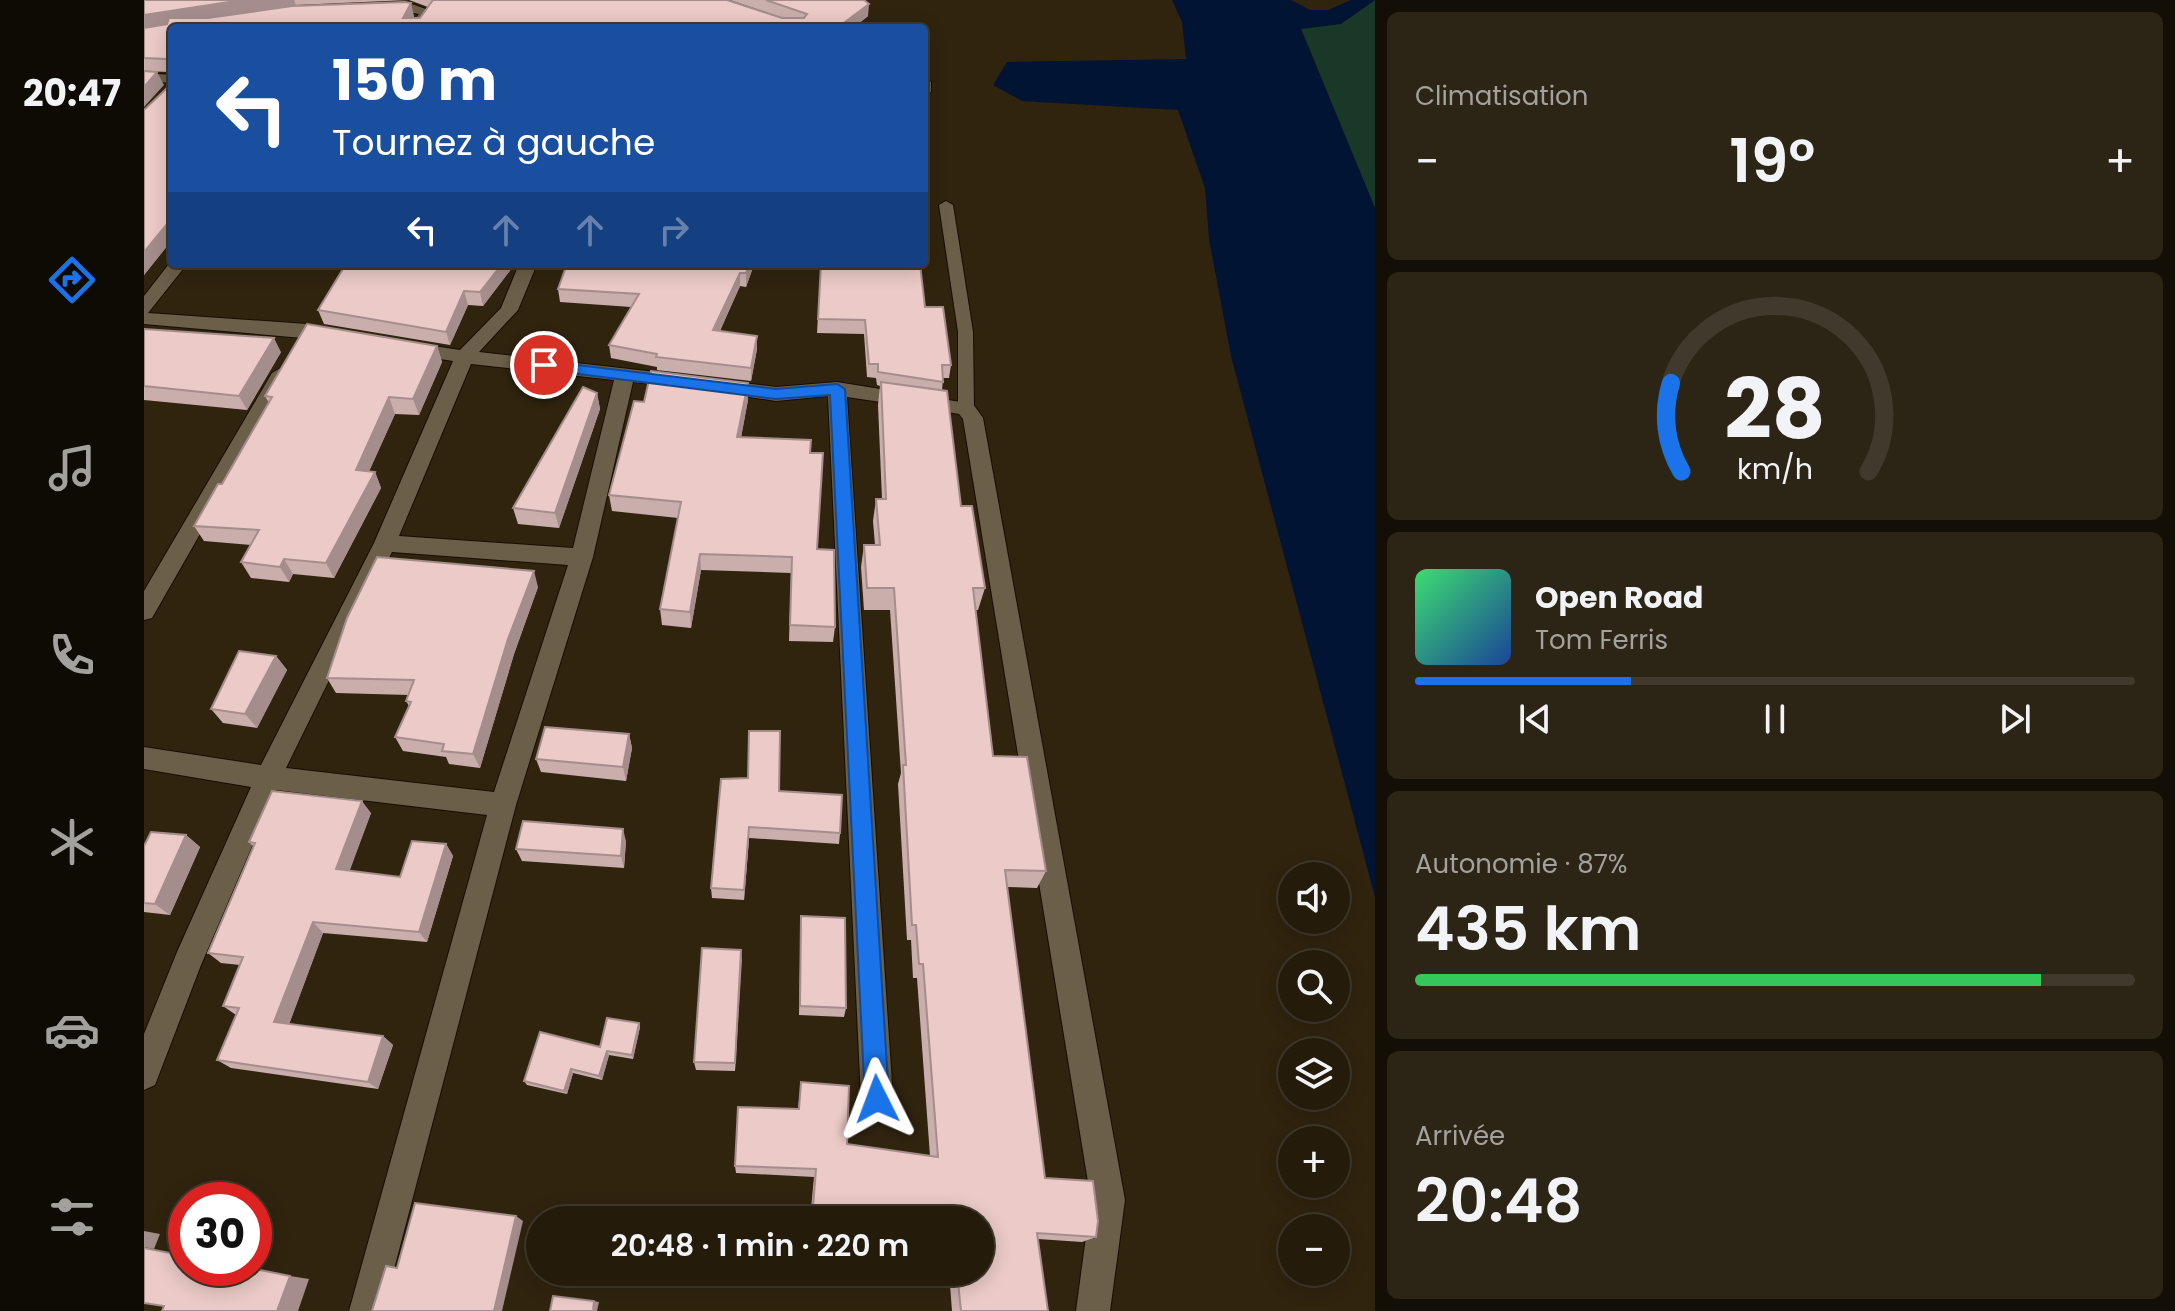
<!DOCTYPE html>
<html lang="fr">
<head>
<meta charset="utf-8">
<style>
	:root { --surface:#241b0b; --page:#2c2414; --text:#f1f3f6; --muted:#a3a19d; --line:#41392c; --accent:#1a73e8 }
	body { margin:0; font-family:Poppins,sans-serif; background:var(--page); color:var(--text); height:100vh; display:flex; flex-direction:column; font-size:30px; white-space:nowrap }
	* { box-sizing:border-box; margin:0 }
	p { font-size:26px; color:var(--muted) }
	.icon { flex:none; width:44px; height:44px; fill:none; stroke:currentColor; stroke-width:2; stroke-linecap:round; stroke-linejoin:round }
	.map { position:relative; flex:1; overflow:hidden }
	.sheet { display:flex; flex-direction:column; gap:12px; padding:12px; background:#140f06; width:800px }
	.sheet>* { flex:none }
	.hud { position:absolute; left:24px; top:24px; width:760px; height:244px; border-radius:8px; box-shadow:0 4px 20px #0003,0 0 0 2px var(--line); background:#1a4fa0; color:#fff; overflow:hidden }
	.controls { position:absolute; left:1134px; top:862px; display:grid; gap:16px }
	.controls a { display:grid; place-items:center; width:72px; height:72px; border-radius:50%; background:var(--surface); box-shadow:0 4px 20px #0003,0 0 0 2px var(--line); font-size:40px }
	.speed { position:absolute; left:24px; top:1182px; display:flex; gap:16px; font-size:40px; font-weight:700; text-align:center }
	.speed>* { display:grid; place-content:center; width:104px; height:104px; border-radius:50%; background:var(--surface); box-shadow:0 4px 20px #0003,0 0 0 2px var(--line); line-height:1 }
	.speed .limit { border:12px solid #d22; background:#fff; color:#111 }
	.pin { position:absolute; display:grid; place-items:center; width:68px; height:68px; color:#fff; margin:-34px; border:4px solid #fff; border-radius:50%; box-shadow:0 2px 8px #0007 }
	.me { position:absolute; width:88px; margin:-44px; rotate:357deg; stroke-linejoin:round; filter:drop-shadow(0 0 6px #0008) }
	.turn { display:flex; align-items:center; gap:28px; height:168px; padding:0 32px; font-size:36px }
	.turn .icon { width:104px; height:104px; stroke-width:2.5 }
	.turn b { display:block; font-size:56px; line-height:68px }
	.lanes { display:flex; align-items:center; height:76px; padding:0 32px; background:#0003; justify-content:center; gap:40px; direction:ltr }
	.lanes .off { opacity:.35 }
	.big { font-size:60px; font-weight:600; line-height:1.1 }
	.sheet .tile { flex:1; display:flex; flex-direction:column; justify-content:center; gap:12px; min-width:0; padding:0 28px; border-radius:12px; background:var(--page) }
	.sheet .dial { align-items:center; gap:0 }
	.dial svg { height:208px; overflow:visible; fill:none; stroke:var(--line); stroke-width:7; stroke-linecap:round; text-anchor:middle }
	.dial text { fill:var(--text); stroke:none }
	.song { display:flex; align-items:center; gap:24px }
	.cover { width:96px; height:96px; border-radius:12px; background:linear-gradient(135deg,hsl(140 70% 55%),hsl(220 70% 35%)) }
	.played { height:8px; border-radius:4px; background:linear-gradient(90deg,var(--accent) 30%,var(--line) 30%) }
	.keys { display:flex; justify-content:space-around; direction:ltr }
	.heat { display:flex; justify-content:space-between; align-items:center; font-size:44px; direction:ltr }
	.charge { height:12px; border-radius:6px; background:linear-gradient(90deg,#34c759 87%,var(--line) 0) }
	.trip { position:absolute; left:382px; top:1206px; width:468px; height:80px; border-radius:40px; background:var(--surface); box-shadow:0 4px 20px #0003,0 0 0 2px var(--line); font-weight:600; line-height:80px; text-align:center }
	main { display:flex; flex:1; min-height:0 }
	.tabs { display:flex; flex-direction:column; width:144px; justify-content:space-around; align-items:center; background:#0e0b04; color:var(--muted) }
	.tabs .icon { width:56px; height:56px }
	.tabs .current { color:var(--accent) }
	.tabs b { font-size:36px; color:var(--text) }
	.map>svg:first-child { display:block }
	.green { fill:#193827 }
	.water { fill:#011433 }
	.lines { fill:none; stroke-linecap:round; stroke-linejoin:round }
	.lane-casing { stroke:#180d00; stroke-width:2 }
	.street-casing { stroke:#180d00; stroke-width:2 }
	.lane { fill:#6c5f49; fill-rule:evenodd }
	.street { fill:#6c5f49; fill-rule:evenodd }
	.wall { fill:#caaeab; fill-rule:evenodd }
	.shaded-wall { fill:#a48d8b }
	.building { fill:#ebcac7; stroke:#a48d8b; stroke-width:2 }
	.route { fill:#1a73e8; stroke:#114b97; stroke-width:2 }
</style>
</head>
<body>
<main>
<nav class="tabs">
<b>20:47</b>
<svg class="icon current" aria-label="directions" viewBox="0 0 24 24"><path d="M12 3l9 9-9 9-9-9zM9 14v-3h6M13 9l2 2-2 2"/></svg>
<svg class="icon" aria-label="music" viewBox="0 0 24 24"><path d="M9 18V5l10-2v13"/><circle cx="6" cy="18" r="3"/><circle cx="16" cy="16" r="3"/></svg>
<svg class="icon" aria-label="phone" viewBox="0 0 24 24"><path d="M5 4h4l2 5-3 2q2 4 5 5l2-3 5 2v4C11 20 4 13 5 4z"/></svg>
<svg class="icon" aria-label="climate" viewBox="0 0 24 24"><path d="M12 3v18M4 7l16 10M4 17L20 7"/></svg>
<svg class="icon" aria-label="car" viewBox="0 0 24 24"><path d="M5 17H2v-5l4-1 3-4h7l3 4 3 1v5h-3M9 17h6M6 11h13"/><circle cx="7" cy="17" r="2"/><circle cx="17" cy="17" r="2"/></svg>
<svg class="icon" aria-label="filters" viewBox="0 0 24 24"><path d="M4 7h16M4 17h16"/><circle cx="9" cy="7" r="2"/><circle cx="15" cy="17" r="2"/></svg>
</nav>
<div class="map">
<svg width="1231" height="1311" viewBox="0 0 1231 1311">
	<rect width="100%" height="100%" fill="#30240f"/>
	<path class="green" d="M1231,0V208L1157,28L1197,24Z"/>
	<path class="water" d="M1028,0H1147L1166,10H1184L1207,0H1231L1197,24L1157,29L1231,208V897L1087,356L1065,239L1061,188L1034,110L878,101L849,85L863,62L1042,59L1038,22Z"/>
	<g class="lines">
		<defs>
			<path id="lane" d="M802,201L809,205L829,332L830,409L822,415L814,409V332L795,205Z"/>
			<path id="street" d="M265,3L290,12L279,28H264L275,14C261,10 240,16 228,8L235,4Z
				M0,73L28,75V83L0,81Z
				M780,78L787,82V92L780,96Z
				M28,260V264H43L4,313L163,324L200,331L202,335L193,341L0,324V296Z
				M375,264H393L374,310L335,352L538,375L548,381L538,387L489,382L449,557L372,805L239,1311H205L343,815L132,790L57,965L11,1085L0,1090V1034L33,952L107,787L0,769V747L117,765L230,543L309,361L264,354L255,348L264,342L316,350L357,308ZM327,364L470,380L429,548L255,536ZM248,552L424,565L350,792L142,768Z
				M138,367L148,373L8,618L0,620V591L128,373Z
				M574,380L632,387L693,382L829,404L839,418L981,1200L966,1311H932L947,1200L819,419L815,414L804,412L703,397L749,1099L744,1110L733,1115L722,1110L717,1099L684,396L632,401L567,391L564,386L567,381Z"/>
		</defs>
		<use href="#lane" class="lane-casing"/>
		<use href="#street" class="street-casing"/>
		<use href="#lane" class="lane"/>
		<use href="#street" class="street"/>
	</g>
	<path class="wall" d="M0,0H583L639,18L586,0H720L724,16L709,28H28V240L0,275V110L24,87L25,72L0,71ZM265,0L284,7L276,18H269L270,16L76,17L152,5Z
		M202,264H371L339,306L324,305L306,345L180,324L174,310Z
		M418,264H629L610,265L602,287L596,286L576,331L613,336V349L607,381L513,370V367L467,358L465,345L487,307L416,302L414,289L420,271Z
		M677,264L781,307L807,365L805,378H799L798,391L817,506L841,588L834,610H832L849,756L902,871L893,888L863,887L901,1178L952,1237L938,1242L894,1239L904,1311H808L805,1272H836V1220H666L670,1177L592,1173L591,1166L654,1109L657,1082L703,1144L786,1156L773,978H769L767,940H763L754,784L757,773L746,610H720L717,567L720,545H731L729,521L732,499H738L734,405L736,386L733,385L732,378L723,377L720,334L673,333Z
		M0,329L137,352L103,410L0,400Z
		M293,346L298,362L275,415L251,414L225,471L231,472L237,488L190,578L149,574L145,582L107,578L97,562L107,545L60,541L50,526L78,484L125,403L121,396Z
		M453,393L456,409L415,528L374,524L369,508Z
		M604,400L597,437L667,453L673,549L691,627L689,642L645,641L647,573L557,570L547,628L518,625L516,609L534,518L468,511L465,495L500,402Z
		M394,587L370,654L336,768L305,764L302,757L259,751L251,737L265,706L262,701L265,695L192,693L183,678Z
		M132,656L143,670L113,728L79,723L67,709Z
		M485,734L488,748L482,781L397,772L392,759Z
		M577,779L635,791L696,833L695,844L605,838L600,900L568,898L567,888Z
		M227,813L205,871L256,877L302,844L309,856L283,942L179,933L145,1024L239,1036L249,1045L234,1089L87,1068L73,1060L92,1015L79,1006L96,965L77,963L64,953L110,847L105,842Z
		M42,835L56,847L26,915L0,912V846Z
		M482,841L480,868L378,861L372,849Z
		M657,916L702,1008L700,1017L655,1015Z
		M597,950L591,1071L552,1070L550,1062Z
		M495,1023L496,1027L489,1059L465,1055L458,1080L429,1073L423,1094L383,1085L380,1081L456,1047Z
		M662,1272H747V1285L741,1288L661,1276Z"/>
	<path class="shaded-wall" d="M98,0H150L152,5L0,28V15Z
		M267,3L270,16L263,28L259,18Z
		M725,4L724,16L709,28H693Z
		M13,72L20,85L0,107V87Z
		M28,218V240L0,275V252Z
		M358,264H371L339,306L336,292Z
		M606,264H610L602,287V273Z
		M596,273V286L570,343L569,330Z
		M320,291L324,305L306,345L302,332Z
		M613,336V349L607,381V368Z
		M130,338L137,352L103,410L95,396Z
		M293,346L298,362L275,415L269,399Z
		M604,383V400L594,454L593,437Z
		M453,393L456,409L415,528L411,513Z
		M245,397L251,414L219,485L212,470Z
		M231,472L237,488L190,578L182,563Z
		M556,554L557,570L547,628L546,612Z
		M140,559L149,574L145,582L136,567Z
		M390,571L394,587L370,654L336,768L329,754L364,639Z
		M132,656L143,670L113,728L101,714Z
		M485,734L488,748L482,781L479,767Z
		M218,801L227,813L202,881L192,869Z
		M605,827V838L600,900V890Z
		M479,829L482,841L480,868L477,856Z
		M42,835L56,847L26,915L11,904Z
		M302,844L309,856L283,942L275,932Z
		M169,922L179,933L143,1030L130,1022Z
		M597,950L598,960L591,1071V1063Z
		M495,1023L496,1027L489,1059L488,1055Z
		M239,1036L249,1045L234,1089L224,1082Z
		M463,1051L465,1055L458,1080L455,1076Z
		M427,1069L429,1073L423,1094L420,1091Z
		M372,1216L379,1221L358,1311H350Z
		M0,1231L16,1234L10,1249L0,1247Z
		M146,1276L165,1279L154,1311H133Z
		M450,1301L455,1302L453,1311H449Z"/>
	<path class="building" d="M0,0H98L0,15Z
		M289,0H583L638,18H660L663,14L622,0H720L725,4L693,28H28V218L0,252V110L24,87L25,62L22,59L0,58V28L23,24L25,18H64L148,6L261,2L267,3L259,18H276Z
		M0,71L13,72L0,87Z
		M202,264H358L336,292L320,291L302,332L174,310Z
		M423,264H606L602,273H596L569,330L613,336L607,368L512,357L513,354L465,345L495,294L414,289Z
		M677,264H776L781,307H799L807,365H798L799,382L734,372V364H725L721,320L674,319Z
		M163,324L293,346L269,399L245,397L212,470L231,472L182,563L140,559L136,567L97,562L115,530L50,526L74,484H78L128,397L121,396Z
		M0,329L130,338L95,396L0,386Z
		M507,371L604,383L593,437L667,440L666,453H679L673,549L690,550L691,627L646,625L648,557L556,554L546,612L516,609L537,502L465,495L490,401L500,402Z
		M737,382L803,391L817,506H828L841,588H829L849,756L883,757L902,871L861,870L901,1178L949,1181L954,1221L952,1237L893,1233L904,1311H817L813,1272H836V1220H668L672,1169L591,1166L594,1107L655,1109L657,1082L705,1086L703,1144L794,1157L779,964H775L772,925H768L759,765H762L750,588H723L720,545H736L732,499H742Z
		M439,387L453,393L411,513L369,508Z
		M233,557L390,571L364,639L329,754L298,751L300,744L251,737L267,702L262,701L270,680L183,678L203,618Z
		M95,651L132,656L101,714L67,709Z
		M401,727L485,734L479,767L392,759Z
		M605,731H636L635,791L698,795L696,833L605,827L600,890L567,888L577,779L604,778Z
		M128,791L218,801L192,869L256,877L268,841L302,844L275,932L169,922L130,1022L239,1036L224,1082L73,1060L95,1008L79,1006L99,957L64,953L111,843L105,842Z
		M379,821L479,829L477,856L372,849Z
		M7,832L42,835L11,904L0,903V846Z
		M657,916L701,918L702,1008L656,1006Z
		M558,948L597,950L591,1063L550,1062Z
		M463,1018L495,1023L488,1055L463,1051L455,1076L427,1069L420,1091L380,1081L396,1032L456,1047Z
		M271,1203L372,1216L350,1311H228L242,1266L253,1268Z
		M0,1248L42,1256V1268H106L146,1276L133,1311H18L20,1306L0,1303Z
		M663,1272H747V1285L663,1273Z
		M409,1296L450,1301L449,1311H406Z"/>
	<path class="route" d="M400,361L632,389L693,384L701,389L745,1099L741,1107L733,1111L725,1107L721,1099L686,395L632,399L395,369V362Z"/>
</svg>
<div class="controls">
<a><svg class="icon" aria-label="sound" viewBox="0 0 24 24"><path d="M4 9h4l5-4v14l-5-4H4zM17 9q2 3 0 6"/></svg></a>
<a><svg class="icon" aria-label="search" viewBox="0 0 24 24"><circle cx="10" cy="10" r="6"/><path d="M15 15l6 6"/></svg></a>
<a><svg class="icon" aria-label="layers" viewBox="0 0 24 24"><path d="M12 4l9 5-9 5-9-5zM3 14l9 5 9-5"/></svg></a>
<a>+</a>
<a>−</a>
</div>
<div class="speed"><div class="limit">30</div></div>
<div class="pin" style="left:400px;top:365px;background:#d93025"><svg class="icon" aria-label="arrive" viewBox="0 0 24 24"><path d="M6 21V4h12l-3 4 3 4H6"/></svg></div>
<svg class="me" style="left:733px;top:1099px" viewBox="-20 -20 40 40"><path d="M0-17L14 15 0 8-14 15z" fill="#1a73e8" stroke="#fff" stroke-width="4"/></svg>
<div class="trip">20:48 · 1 min · 220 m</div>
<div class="hud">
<div class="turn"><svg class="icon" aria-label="left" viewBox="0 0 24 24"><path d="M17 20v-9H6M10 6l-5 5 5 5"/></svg><div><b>150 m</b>Tournez à gauche</div></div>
<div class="lanes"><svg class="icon" aria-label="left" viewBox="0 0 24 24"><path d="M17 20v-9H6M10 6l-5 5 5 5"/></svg><svg class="icon off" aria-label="ahead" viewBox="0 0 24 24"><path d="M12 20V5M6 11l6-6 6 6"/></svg><svg class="icon off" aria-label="ahead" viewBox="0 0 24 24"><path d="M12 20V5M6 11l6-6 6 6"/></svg><svg class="icon off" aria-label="right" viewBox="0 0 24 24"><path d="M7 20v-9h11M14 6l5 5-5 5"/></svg></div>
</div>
</div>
<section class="sheet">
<div class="tile"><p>Climatisation</p>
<div class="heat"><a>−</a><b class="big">19°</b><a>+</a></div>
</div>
<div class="tile dial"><svg viewBox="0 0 100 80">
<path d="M14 69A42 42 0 1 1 86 69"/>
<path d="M14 69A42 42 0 0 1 10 35" stroke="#1a73e8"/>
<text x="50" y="56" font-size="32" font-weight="700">28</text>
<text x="50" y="72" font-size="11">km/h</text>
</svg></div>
<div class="tile">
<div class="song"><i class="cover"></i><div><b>Open Road</b><p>Tom Ferris</p></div></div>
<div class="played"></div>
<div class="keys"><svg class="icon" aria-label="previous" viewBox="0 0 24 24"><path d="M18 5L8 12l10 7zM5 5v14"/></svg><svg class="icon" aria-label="pause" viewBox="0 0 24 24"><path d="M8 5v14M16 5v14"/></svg><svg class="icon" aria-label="next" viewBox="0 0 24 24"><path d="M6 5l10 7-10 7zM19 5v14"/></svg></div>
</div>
<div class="tile"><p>Autonomie · 87%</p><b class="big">435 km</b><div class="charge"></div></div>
<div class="tile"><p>Arrivée</p><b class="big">20:48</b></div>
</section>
</main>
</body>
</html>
